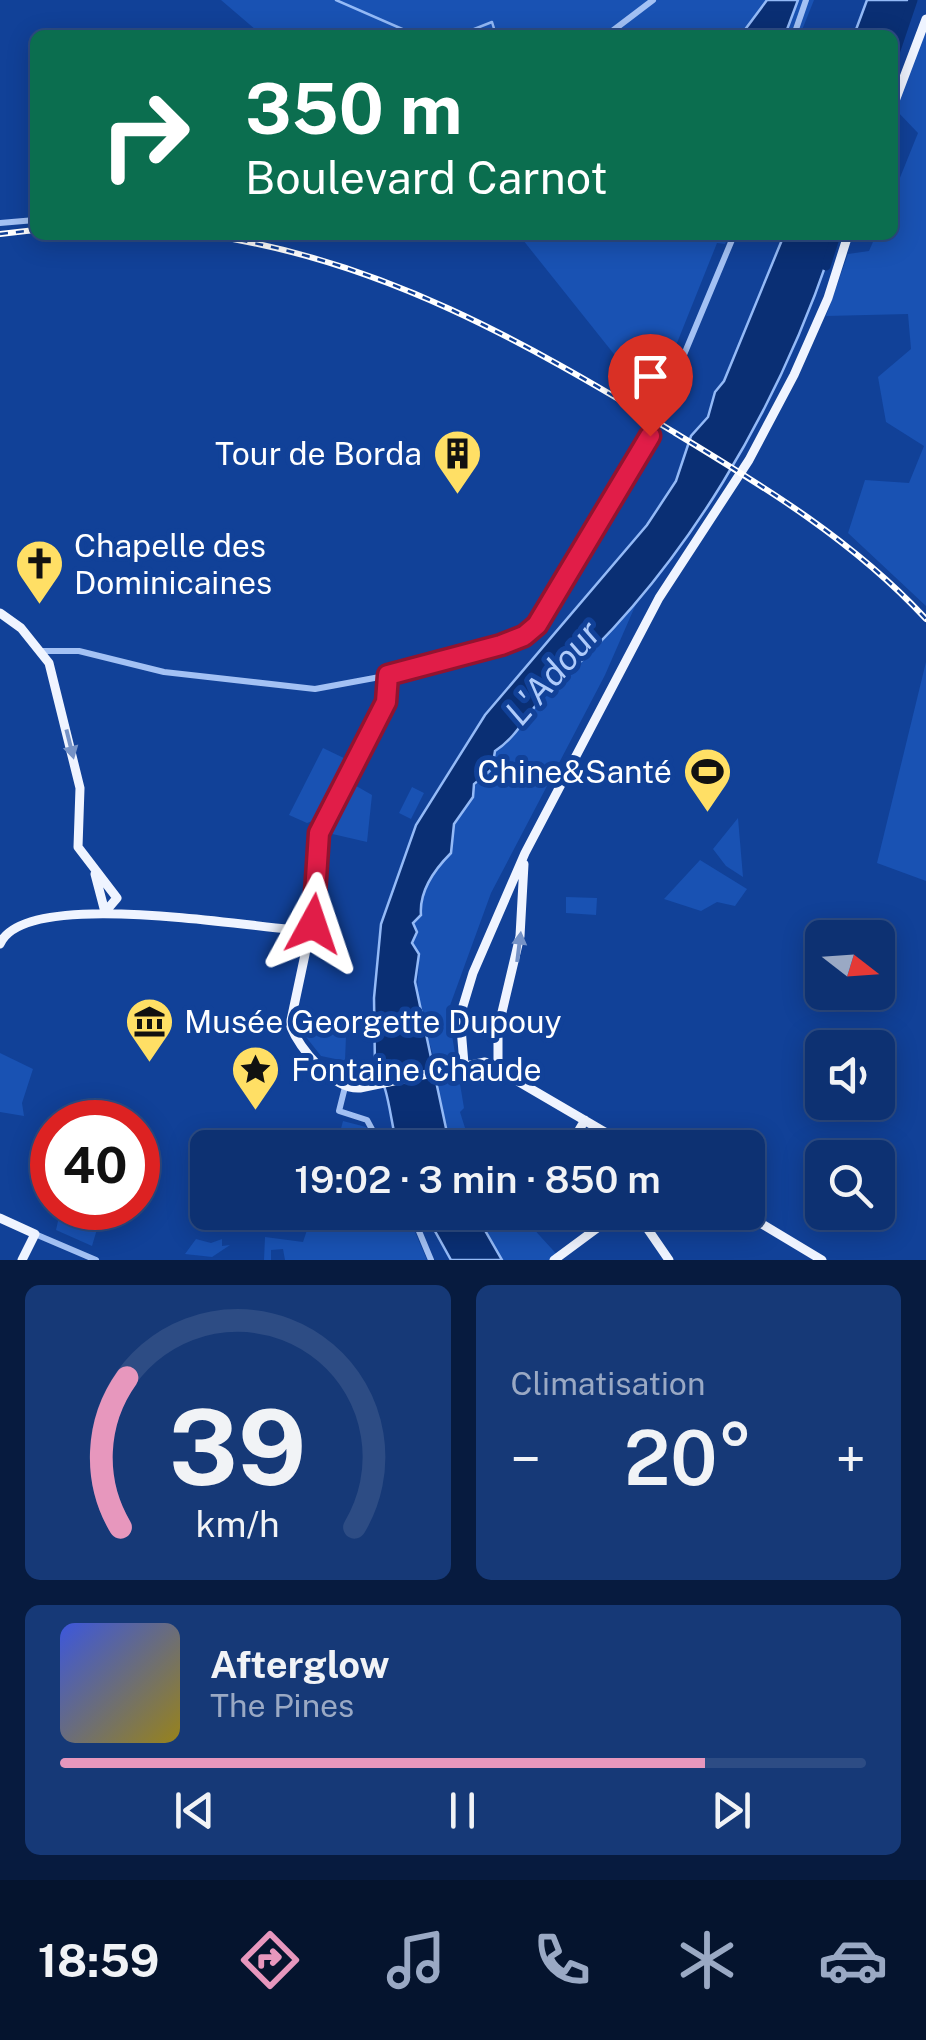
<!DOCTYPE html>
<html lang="fr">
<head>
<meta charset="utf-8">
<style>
	:root { --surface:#0d3172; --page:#163977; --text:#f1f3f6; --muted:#9aa9c4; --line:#2d4c84; --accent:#e797bd }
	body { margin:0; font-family:"Public Sans",sans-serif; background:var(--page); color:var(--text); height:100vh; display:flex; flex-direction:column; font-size:38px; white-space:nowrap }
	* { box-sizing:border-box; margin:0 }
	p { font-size:32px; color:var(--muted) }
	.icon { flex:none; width:55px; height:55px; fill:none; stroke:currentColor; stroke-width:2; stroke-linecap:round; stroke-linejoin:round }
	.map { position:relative; height:1260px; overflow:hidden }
	.sheet { display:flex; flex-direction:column; gap:25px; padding:25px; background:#071b3f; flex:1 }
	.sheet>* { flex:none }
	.guide { position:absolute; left:30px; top:30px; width:868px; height:210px; border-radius:15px; box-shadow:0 5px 25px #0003,0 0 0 2px var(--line); background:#0b6e4f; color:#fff; overflow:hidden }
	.needle { width:65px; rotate:107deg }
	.fabs { position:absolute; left:805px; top:920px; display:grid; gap:20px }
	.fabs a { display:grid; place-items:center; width:90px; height:90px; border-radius:15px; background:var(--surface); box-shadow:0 5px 25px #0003,0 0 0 2px var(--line); font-size:50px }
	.speed { position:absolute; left:30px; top:1100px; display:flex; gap:20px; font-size:50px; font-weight:700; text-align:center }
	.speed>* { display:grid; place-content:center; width:130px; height:130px; border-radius:50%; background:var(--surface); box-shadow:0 5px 25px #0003,0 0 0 2px var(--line); line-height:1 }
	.speed .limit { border:15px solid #d22; background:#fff; color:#111 }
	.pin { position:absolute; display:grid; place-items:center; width:85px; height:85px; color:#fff; margin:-102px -42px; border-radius:50% 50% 50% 0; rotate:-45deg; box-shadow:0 0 10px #0007 }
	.pin .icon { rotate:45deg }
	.me { position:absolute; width:110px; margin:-55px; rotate:5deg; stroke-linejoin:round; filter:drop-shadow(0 0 8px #0008) }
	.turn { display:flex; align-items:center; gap:35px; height:210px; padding:0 50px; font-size:45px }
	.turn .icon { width:130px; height:130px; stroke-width:2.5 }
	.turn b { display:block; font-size:70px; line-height:85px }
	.big { font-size:75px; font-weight:600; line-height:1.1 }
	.sheet .card { flex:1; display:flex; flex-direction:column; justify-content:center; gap:15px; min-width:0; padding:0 35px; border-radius:15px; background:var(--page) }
	.sheet .dial { align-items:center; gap:0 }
	.dial svg { height:260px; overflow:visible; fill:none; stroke:var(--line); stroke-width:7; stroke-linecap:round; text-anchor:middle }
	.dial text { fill:var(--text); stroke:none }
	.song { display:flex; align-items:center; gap:30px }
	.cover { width:120px; height:120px; border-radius:15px; background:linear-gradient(135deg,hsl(230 70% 55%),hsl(50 70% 35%)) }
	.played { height:10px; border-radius:5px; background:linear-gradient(90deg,var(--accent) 80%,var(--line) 80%) }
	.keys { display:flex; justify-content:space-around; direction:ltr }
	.heat { display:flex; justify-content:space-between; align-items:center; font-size:55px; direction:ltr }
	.sheet .tiles { flex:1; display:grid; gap:25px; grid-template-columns:1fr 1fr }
	.card:last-child { grid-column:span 2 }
	.trip { position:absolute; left:190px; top:1130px; width:575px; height:100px; border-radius:15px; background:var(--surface); box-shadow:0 5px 25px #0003,0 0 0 2px var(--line); font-weight:600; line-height:100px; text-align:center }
	.tabs { display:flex; height:160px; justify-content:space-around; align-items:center; background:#05142e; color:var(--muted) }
	.tabs .icon { width:70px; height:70px }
	.tabs .on { color:var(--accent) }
	.tabs b { font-size:45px; color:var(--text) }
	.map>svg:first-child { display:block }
	.green { fill:#1952b3 }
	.water { fill:#0a2f74; stroke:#94baf7; stroke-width:2.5 }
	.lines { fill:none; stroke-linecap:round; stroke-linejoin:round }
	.stream { stroke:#94baf7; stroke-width:2.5 }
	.river { stroke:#0a2f74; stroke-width:9 }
	.minor { stroke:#a3c1f4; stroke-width:6 }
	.major { stroke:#eff4ff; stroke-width:9 }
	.rail-casing { stroke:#fff; stroke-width:6 }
	.rail { stroke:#114198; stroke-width:2.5; stroke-dasharray:8; stroke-linecap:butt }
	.oneway { fill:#7592c6 }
	.route-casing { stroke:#92132f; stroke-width:25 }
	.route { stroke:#e11d48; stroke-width:18 }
	.labels { text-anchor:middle; stroke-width:10; stroke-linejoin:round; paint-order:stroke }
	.poi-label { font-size:32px; fill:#fff; stroke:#114198; text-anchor:start }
	.water-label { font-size:35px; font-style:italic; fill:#afcbfa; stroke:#114198 }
</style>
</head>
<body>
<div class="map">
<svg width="926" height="1260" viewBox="0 0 926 1260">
	<rect width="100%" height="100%" fill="#114198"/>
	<path class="green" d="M221,0H814L800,35H262Z
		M926,17V606L848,533L865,480L909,483L924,446L886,422L878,377L911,349L908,314L826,316L848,254L869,251L876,235H892L893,195L918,133L895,109Z
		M519,235H730L725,244L717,243L653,403Z
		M636,604L605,675L491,893L448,1011L464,1108L460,1112L471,1147H450L432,1051L416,1002L419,964L411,944L418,904L432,869L448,858L454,824L495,751L506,744L545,693Z
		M926,662V881L877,863Z
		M323,748L350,761L321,818L307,823L289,815Z
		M351,783L372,795L367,842L328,833Z
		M412,787L424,793L411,819L399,813Z
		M738,818L743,877L726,866L713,849Z
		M700,860L747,889L735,906L717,902L701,911L664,899Z
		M566,897L597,898L596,915L566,913Z
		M299,1028L346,1036L345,1061L321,1056Z
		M0,1053L33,1069L22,1103L24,1116L0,1112Z
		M343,1121L366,1127L378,1147L336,1148Z
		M61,1208L82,1209L100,1219L92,1246L56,1230Z
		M313,1212L407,1213L427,1260H285L283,1249L271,1250V1260H264L265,1237L303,1242Z
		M475,1213H519L562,1260H502Z
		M196,1239L211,1243L222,1239V1246L230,1245L212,1257L185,1254Z"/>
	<path class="water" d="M767,0H798L785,35H741Z
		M867,0H913L893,62L892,35H854Z
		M784,235H836C781,405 685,572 550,690C529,708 520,735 495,751L492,769L474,784L473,797L454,824L451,853C434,870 419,891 421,915L413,923L417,932L412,943L419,954L415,982L450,1147H398C390,1124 390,1087 375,1068L374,998L381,924L416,825L485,715L647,525L676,481L691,436L708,417L715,392L724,381Z
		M425,1213H475L502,1260H451Z"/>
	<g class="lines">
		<path class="stream" d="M336,0L416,35
			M459,35L492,22L496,35"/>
		<path class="river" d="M892,62L913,0
			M826,266L836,235"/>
		<path class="minor" d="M607,35L653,0
			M794,35L806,0
			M0,223L35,220
			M42,651H79L164,672L315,689L396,674L524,636L537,625L650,436L734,235
			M310,930L320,838
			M310,931L317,836L386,702L388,675
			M345,1087L339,1111L367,1120L382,1148
			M411,1212L431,1260
			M35,1234L96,1260"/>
		<path class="major" d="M892,109L926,19
			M0,613L21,628L49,663L80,788L78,847L117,898L105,912
			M95,874L105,912
			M0,944C25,886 256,929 310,931L290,1025C300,1049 333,1090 360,1088L485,1062L632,1148
			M464,1064L460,1016L473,973L525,853L659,598L749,460L794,375L828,298L848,235
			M498,1068V1029L520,936L524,864
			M585,1120L579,1130L590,1148
			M636,1212L669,1260
			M742,1212L822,1260
			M0,1218L35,1234L22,1260
			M611,1223L629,1219L643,1222
			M554,1260L619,1212"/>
		<defs>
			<path id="rail" d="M0,234L35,230
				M208,235C381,260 525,342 672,431C763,486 853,540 926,619"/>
		</defs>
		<use href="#rail" class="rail-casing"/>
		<use href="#rail" class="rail"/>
	</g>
	<defs><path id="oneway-solid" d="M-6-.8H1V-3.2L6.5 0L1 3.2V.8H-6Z" transform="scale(2.5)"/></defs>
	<g class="oneway">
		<use href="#oneway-solid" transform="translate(70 744) rotate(76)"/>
		<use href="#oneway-solid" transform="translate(519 947) rotate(-83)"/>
	</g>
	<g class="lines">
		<defs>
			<path id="route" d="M313,924L319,833L386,702L388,675L501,645L524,636L537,625L650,436"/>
		</defs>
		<use href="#route" class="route-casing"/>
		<use href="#route" class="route"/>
	</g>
	<defs>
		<symbol id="building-pin" viewBox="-11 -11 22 30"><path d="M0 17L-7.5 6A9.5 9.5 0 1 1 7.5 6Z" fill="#ffdf65" stroke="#114198"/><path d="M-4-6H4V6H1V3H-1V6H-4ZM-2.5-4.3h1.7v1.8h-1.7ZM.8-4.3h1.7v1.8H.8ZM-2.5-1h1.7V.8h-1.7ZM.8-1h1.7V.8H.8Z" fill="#111"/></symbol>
		<symbol id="church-pin" viewBox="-11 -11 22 30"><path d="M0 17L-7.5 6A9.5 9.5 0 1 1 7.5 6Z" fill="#ffdf65" stroke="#114198"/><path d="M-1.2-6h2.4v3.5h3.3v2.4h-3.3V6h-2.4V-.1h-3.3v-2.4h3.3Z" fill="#111"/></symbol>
		<symbol id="stadium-pin" viewBox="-11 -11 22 30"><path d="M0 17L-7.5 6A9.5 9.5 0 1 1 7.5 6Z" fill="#ffdf65" stroke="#114198"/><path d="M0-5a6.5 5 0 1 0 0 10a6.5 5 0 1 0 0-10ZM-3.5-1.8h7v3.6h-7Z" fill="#111"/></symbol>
		<symbol id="museum-pin" viewBox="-11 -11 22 30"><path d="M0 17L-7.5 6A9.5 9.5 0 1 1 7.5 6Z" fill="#ffdf65" stroke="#114198"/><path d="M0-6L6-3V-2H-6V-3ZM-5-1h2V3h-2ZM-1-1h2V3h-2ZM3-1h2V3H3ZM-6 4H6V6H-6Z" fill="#111"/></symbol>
		<symbol id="sight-pin" viewBox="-11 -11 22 30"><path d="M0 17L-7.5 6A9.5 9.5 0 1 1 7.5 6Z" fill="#ffdf65" stroke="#114198"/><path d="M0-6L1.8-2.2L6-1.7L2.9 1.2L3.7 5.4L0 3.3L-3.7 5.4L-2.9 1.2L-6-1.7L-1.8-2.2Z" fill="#111"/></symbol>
	</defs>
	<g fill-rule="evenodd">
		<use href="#building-pin" x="430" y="426" width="55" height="75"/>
		<use href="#church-pin" x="12" y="536" width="55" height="75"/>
		<use href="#stadium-pin" x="680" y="744" width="55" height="75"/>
		<use href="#museum-pin" x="122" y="994" width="55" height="75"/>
		<use href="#sight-pin" x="228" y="1042" width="55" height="75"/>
	</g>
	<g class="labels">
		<g class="poi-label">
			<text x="422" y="465" text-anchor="end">Tour de Borda</text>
			<text x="74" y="557">Chapelle des<tspan x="74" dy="37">Dominicaines</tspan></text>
			<text x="672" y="783" text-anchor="end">Chine&amp;Santé</text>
			<text x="184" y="1033">Musée Georgette Dupouy</text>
			<text x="291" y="1081">Fontaine Chaude</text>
		</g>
		<g class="water-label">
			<text transform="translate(553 673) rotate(-49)" y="12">L'Adour</text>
		</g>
	</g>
</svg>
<div class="fabs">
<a><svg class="needle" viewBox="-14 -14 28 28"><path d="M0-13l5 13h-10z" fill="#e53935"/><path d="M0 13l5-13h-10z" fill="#9aa9c4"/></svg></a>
<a><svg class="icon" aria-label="sound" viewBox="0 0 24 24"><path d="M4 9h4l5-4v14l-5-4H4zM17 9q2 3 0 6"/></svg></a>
<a><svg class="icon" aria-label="search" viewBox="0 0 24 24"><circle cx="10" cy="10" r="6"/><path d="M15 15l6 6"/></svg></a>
</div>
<div class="speed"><div class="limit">40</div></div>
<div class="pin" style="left:650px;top:436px;background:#d93025"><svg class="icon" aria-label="arrive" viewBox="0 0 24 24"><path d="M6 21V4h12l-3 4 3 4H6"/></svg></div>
<svg class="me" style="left:313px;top:924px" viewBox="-20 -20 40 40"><path d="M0-17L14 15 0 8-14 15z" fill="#e11d48" stroke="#fff" stroke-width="4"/></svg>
<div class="trip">19:02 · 3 min · 850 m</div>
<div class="guide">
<div class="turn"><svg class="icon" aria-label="right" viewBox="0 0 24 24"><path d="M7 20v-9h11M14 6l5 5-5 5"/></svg><div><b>350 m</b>Boulevard Carnot</div></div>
</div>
</div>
<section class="sheet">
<div class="tiles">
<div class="card dial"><svg viewBox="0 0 100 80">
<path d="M14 69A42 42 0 1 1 86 69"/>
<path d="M14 69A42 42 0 0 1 16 23" stroke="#e797bd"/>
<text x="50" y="56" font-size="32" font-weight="700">39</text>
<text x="50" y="72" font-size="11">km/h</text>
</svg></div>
<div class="card"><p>Climatisation</p>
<div class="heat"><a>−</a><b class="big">20°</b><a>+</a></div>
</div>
<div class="card">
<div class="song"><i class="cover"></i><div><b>Afterglow</b><p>The Pines</p></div></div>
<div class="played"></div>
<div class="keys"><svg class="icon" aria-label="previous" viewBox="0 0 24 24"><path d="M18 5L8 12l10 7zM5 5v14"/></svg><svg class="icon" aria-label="pause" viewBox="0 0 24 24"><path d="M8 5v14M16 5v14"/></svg><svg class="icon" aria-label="next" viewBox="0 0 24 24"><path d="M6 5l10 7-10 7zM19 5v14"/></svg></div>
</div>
</div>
</section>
<nav class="tabs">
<b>18:59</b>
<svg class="icon on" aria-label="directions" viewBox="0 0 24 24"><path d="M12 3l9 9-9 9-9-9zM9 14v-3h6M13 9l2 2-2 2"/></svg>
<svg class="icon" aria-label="music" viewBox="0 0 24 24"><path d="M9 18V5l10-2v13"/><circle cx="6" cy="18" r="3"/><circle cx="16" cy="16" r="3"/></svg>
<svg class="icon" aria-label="phone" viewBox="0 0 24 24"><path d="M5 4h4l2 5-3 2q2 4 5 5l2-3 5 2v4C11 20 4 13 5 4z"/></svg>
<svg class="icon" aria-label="climate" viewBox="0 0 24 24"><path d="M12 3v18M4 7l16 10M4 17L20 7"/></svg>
<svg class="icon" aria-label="car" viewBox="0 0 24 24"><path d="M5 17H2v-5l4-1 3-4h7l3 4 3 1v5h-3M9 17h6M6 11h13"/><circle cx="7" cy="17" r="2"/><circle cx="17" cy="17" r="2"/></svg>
</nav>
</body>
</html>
